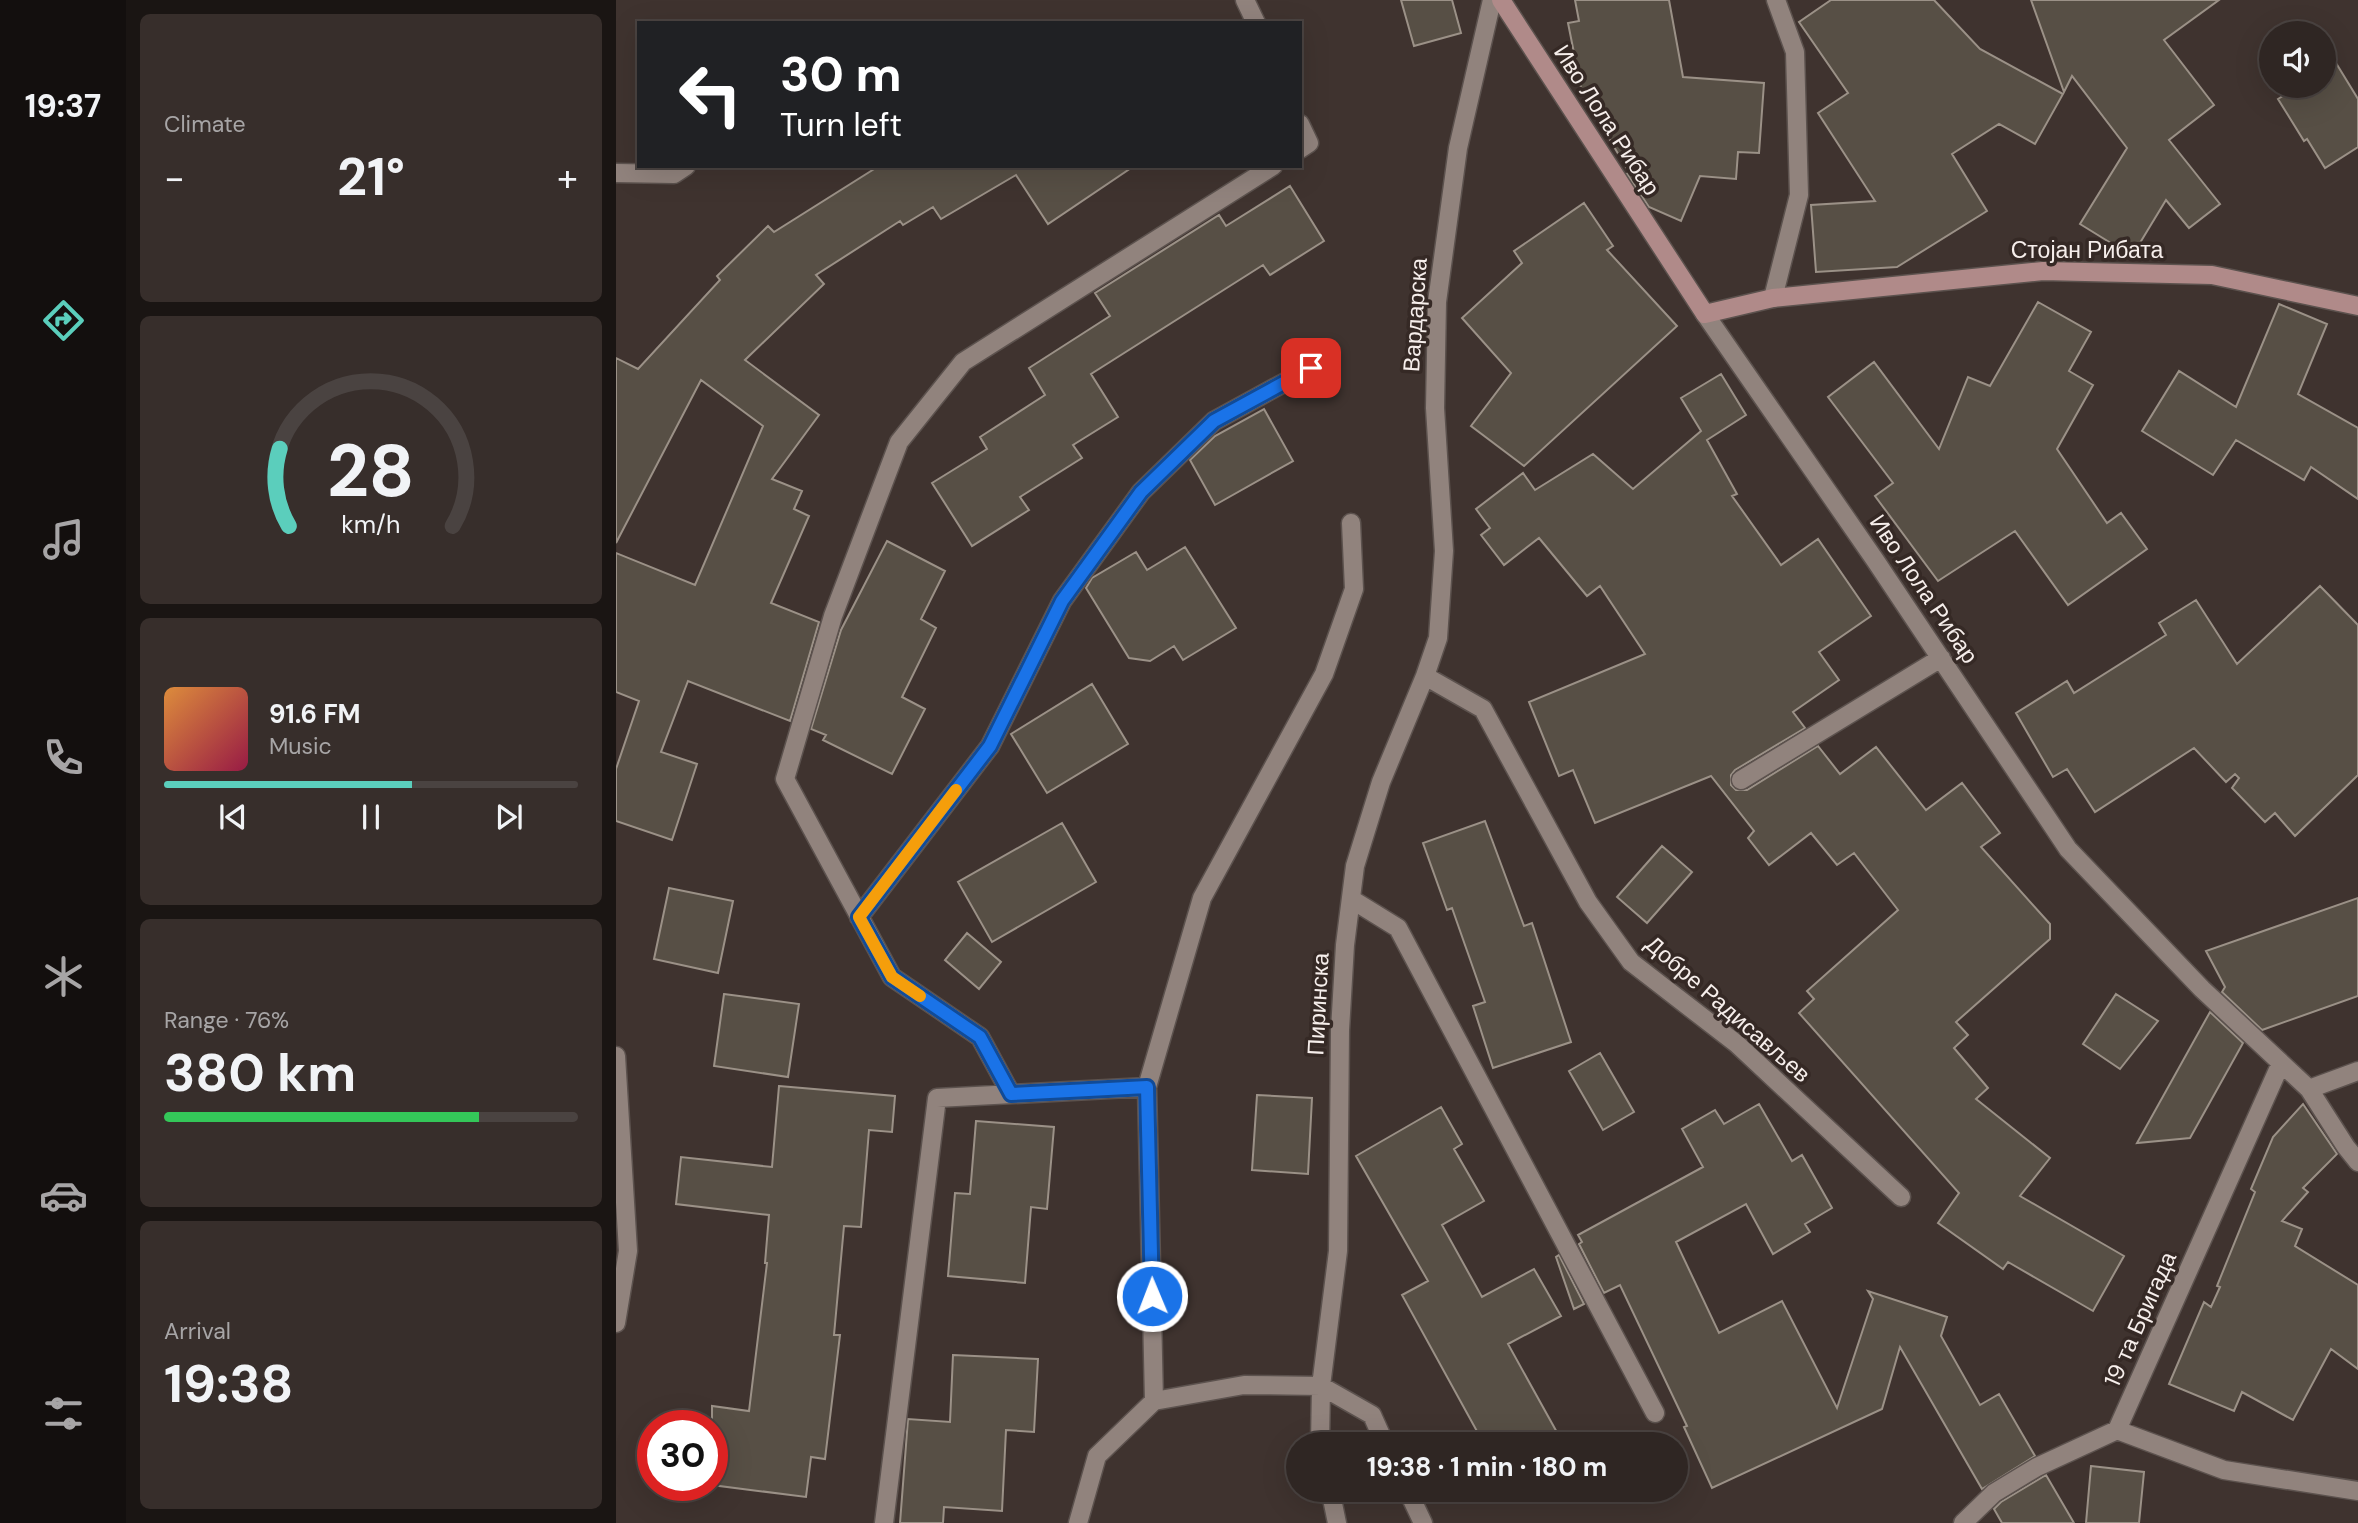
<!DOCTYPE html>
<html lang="en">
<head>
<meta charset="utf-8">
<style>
	:root { --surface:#2f2623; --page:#372e2b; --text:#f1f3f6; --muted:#a7a5a6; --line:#4a4341; --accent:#5bcebc }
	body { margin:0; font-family:"DM Sans",sans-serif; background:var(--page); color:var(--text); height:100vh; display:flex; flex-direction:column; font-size:26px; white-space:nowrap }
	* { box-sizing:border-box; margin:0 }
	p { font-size:23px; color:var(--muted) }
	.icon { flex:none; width:38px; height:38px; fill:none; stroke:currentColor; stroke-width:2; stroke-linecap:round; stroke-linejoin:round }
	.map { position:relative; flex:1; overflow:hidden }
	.details { display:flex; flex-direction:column; gap:14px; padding:14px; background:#1a1513; width:490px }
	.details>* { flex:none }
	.hud { position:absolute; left:21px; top:21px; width:665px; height:147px; border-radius:0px; box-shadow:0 7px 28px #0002,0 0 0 2px var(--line); background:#202124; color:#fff; overflow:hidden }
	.buttons { position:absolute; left:1643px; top:21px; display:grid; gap:14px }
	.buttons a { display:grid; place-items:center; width:77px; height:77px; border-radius:50%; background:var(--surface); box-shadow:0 7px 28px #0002,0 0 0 2px var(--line); font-size:35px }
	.speed { position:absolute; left:21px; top:1410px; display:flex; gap:14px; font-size:35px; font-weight:700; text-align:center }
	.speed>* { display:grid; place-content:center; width:91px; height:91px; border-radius:50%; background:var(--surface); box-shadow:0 7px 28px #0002,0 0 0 2px var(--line); line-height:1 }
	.speed .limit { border:10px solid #d22; background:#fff; color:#111 }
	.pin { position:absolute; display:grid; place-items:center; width:60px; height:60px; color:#fff; margin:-30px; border-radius:14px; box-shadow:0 4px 10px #0006 }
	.me { position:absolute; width:77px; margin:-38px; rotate:359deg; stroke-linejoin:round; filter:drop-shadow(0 0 5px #0008) }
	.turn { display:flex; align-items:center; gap:24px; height:147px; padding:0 28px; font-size:32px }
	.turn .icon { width:91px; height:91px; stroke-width:2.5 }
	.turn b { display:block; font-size:49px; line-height:60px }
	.big { font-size:52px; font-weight:700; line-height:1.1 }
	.details .card { flex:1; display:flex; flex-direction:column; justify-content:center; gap:10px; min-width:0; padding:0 24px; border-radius:10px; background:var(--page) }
	.details .dial { align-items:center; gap:0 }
	.dial svg { height:182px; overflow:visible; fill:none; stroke:var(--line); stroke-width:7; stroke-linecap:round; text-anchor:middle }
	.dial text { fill:var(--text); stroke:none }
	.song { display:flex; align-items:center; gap:21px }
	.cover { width:84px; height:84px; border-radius:10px; background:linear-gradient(135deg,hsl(30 70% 55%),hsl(340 70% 35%)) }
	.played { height:7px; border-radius:4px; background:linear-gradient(90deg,var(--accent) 60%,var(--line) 60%) }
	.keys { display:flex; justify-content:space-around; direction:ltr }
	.heat { display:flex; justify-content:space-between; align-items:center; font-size:38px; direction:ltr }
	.charge { height:10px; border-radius:5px; background:linear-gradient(90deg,#34c759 76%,var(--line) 0) }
	.trip { position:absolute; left:670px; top:1432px; width:402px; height:70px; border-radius:35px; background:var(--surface); box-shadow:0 7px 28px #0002,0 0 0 2px var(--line); font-weight:700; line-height:70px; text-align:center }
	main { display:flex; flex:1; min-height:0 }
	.tab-bar { display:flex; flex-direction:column; width:126px; justify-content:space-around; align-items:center; background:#130f0e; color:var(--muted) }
	.tab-bar .icon { width:49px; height:49px }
	.tab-bar .current { color:var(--accent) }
	.tab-bar b { font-size:32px; color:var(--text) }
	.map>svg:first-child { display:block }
	.building { fill:#574f45; stroke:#9b9187; stroke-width:2 }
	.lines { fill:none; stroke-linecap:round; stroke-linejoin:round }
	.street-casing { stroke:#5c524e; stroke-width:21 }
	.secondary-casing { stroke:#5c524e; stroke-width:21 }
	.street { stroke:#91837d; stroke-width:18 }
	.secondary { stroke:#b08a89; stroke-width:18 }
	.route-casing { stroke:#114b97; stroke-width:18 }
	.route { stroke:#1a73e8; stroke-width:12 }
	.slow { stroke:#f59e0b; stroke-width:12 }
	.labels { text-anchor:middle; stroke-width:7; stroke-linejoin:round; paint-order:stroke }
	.street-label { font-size:23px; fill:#f6eeeb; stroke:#352925 }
</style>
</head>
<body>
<main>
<nav class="tab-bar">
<b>19:37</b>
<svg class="icon current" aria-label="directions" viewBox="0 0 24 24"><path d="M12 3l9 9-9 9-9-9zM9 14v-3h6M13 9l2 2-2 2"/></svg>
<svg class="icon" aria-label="music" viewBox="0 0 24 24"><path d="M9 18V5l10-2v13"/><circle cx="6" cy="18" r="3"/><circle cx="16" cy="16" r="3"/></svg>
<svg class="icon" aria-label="phone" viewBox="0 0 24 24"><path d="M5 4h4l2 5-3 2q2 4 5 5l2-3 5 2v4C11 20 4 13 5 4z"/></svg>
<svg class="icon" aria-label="climate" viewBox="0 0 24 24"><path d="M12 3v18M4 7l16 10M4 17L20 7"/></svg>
<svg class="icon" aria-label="car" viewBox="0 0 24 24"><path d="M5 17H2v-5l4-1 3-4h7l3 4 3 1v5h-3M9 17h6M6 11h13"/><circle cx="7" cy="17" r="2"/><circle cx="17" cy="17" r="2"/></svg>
<svg class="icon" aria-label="filters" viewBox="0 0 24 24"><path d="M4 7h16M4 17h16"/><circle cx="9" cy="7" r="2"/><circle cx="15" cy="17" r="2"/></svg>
</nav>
<section class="details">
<div class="card"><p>Climate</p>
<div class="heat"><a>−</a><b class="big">21°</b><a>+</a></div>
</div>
<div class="card dial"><svg viewBox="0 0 100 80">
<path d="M14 69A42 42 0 1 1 86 69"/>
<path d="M14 69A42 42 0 0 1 10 35" stroke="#5bcebc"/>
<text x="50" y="56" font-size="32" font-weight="700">28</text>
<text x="50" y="72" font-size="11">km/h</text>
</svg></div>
<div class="card">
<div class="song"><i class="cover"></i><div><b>91.6 FM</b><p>Music</p></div></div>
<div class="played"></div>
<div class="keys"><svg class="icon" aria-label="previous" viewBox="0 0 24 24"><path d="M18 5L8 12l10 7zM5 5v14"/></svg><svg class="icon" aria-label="pause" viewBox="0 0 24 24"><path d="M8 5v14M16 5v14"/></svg><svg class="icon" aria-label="next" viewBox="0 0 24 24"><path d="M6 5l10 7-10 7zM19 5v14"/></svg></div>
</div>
<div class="card"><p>Range · 76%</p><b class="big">380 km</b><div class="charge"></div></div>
<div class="card"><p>Arrival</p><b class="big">19:38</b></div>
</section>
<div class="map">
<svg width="1742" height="1523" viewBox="0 0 1742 1523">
	<rect width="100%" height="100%" fill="#3f332f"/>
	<path class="building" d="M785,0H836L845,33L798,46Z
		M959,0H1053L1067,77L1148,83L1143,153L1122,152L1120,179L1084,176L1065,221L1033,207L1011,174L1013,172L966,93L952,23L963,21Z
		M1215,0H1318L1364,49L1447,94L1419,144L1383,124L1336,154L1371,211L1281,267L1200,272L1195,205L1259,201L1202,113L1232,93L1183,22Z
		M1415,0H1603L1548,40L1598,105L1553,140L1604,204L1573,228L1550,200L1516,256L1464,224L1511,148L1456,76L1448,92Z
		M1720,63L1742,99V147L1709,168L1691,139L1688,141L1662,99L1683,86H1708V70Z
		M263,166H518L432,224L400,175L325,219L317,207L287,225L284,221L200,275L208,284L129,360L203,415L156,479L186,491L178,509L193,516L155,603L203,622L174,721L72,681L45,752L81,764L56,840L0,821V769L23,701L0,692V553L79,585L147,426L85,380L0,543V358L22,369L104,280L101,276L152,226L158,232Z
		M674,186L708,241L654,275L647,265L475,374L502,417L457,445L466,458L404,497L413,510L356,546L316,483L371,449L364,437L429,395L413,368L494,316L479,293L603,215L610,226Z
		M968,203L997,246L991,250L1061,326L908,466L855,426L895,373L846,318L906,263L898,251Z
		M1422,302L1475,332L1453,371L1477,385L1441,449L1491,523L1505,513L1531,549L1452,605L1399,531L1322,581L1259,496L1277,483L1212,397L1258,362L1323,449L1352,377L1374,386Z
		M1663,304L1711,324L1682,394L1742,428V499L1695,467L1688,480L1620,440L1597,475L1526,431L1563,371L1620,407Z
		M1105,374L1130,415L1091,440L1121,494L1116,496L1165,565L1202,539L1255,616L1203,652L1223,680L1177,712L1189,728L1119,770L1115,775V785L1120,790H1131L1202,746L1224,774L1260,747L1310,810L1346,783L1384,833L1365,847L1434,924V939L1340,1022L1352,1035L1338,1048L1372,1088L1360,1099L1434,1158L1404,1196L1508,1256L1477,1311L1392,1262L1387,1269L1322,1223L1343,1193L1183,1013L1198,999L1191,991L1282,910L1238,853L1221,865L1195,833L1153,865L1132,838L1138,831L1095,776L979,823L957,770L943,776L913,702L1029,654L984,586L971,596L923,538L888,565L865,535L874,528L860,509L907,473L919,490L977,454L1017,489L1085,431L1065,398Z
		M648,409L677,461L599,505L574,460L599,436Z
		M271,541L329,571L305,619L320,628L286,697L309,709L276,774L207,740L210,735L195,729L225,630Z
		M569,547L620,628L567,660L558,646L534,661L513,658L470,588L476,578L520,552L531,570Z
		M1704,586L1742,625V775L1679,836L1659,813L1649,822L1616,788L1623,778L1619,774L1610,782L1578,748L1479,812L1451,769L1437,777L1400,713L1451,681L1458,693L1550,635L1543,623L1580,600L1621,664Z
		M476,684L512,744L431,793L395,734Z
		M869,821L908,926L916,923L955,1042L877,1068L857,1006L869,1002L836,908L831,910L807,843Z
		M446,823L480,882L376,942L342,882Z
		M1046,846L1076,872L1031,923L1001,897Z
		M53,888L117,901L102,973L38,959Z
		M1742,898V996L1646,1030L1606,992L1609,987L1590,951Z
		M351,933L385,962L363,989L329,960Z
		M108,994L183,1004L172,1077L98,1066Z
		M1500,994L1542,1021L1504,1069L1467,1044Z
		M1594,1012L1627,1043L1574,1138L1521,1143Z
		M984,1053L1018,1112L987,1130L953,1071Z
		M163,1086L279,1096L276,1132L253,1130L245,1227L228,1226L218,1335H224L209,1459L195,1457L190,1497L96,1485V1406L133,1411L151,1263H149L153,1215L60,1204L65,1157L156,1167Z
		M641,1095L696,1098L692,1174L636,1170Z
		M1143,1104L1176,1161L1186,1155L1216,1208L1189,1224L1194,1232L1157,1254L1130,1204L1060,1242L1103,1333L1166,1301L1221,1408L1257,1299L1252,1291L1331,1317L1325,1336L1364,1405L1383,1394L1419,1456L1366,1489L1284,1347L1266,1409L1096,1488L1068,1427L1071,1426L1004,1285L988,1293L963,1244L966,1242L962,1235L1087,1167L1066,1129L1099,1110L1108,1124Z
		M1687,1104L1721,1154L1687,1188L1692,1192L1666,1221L1686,1229L1679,1246L1742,1285V1369L1715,1349L1677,1420L1626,1392L1618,1411L1553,1384L1588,1302L1595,1307L1604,1287L1601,1286L1639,1192L1635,1189L1657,1137Z
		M825,1107L846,1144L838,1149L868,1201L826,1225L866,1297L918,1269L945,1316L892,1344L943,1436L930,1444H868L786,1295L812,1281L740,1156Z
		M360,1121L438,1127L431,1209L415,1207L409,1283L332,1276L339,1193L354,1194Z
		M943,1255L968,1304L958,1309L940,1257Z
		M337,1355L422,1359L418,1432L390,1430L386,1511L328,1507L327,1523H284L292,1419L334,1422Z
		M1475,1466L1528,1472L1523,1523H1470Z
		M1430,1475L1458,1523H1386L1378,1509L1385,1502Z"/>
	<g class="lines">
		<defs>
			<path id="street" d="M629,0L640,23
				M684,124L693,143L684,149
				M0,173L58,174L70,166
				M1157,298L1183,195L1179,52L1160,0
				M1089,314L1259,560L1452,849L1586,989L1693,1089L1730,1147L1742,1162
				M809,676L867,709L972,902L1015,962L1121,1044L1285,1197
				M1125,780L1325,658
				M735,899L782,928L1039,1413
				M243,917L374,746L446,601L525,492L598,421L695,368
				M0,1056L12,1251L0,1323
				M1693,1089L1742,1071
				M395,1094L364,1037L276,977L169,779L217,616L283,442L347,362L657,166
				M538,1401L531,1087L586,898L708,674L738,589L735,523
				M1501,1430L1608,1470L1742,1491
				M704,1444L705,1386L722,1251L724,1030L729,945L739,866L765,782L809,676L822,638L828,551L819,408L821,302L842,148L876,0
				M714,1489L721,1523
				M791,1489L807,1523
				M268,1523L321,1098L531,1087
				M462,1523L481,1456L538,1401L628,1385L705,1386L756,1415L769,1444
				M1347,1523L1378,1493L1421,1467L1501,1430L1665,1063"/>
			<path id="secondary" d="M885,0L1089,314L1157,298L1427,271L1596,275L1742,306"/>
		</defs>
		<use href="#street" class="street-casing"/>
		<use href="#secondary" class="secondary-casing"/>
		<use href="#street" class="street"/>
		<use href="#secondary" class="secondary"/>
	</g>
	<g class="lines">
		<defs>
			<path id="route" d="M536,1296L531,1087L395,1094L364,1037L276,977L243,917L374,746L446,601L525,492L598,421L695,368"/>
		</defs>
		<use href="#route" class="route-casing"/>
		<use href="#route" class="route"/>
		<path class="slow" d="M304,996L276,977L243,917L340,790"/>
	</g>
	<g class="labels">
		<g class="street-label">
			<text transform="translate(991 120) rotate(57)" y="8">Иво Лола Рибар</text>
			<text x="1471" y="258">Стојан Рибата</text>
			<text transform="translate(799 315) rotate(-86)" y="8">Вардарска</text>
			<text transform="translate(1308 589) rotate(56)" y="8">Иво Лола Рибар</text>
			<text transform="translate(702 1004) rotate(-87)" y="8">Пиринска</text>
			<text transform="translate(1112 1009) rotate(41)" y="8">Добре Радисављев</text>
			<text transform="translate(1524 1319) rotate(-66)" y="8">19 та Бригада</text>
		</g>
	</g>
</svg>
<div class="buttons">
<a><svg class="icon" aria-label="sound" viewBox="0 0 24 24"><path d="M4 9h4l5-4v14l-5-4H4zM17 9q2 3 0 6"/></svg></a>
</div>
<div class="speed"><div class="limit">30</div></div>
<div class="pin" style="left:695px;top:368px;background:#d93025"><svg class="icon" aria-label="arrive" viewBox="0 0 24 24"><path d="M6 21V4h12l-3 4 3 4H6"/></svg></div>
<svg class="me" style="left:536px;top:1296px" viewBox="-20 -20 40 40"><circle r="17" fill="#1a73e8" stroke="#fff" stroke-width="3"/><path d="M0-11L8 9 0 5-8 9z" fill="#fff"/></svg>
<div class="trip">19:38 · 1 min · 180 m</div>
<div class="hud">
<div class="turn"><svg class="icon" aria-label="left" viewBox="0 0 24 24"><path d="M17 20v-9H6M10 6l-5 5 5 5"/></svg><div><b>30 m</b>Turn left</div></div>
</div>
</div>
</main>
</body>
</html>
